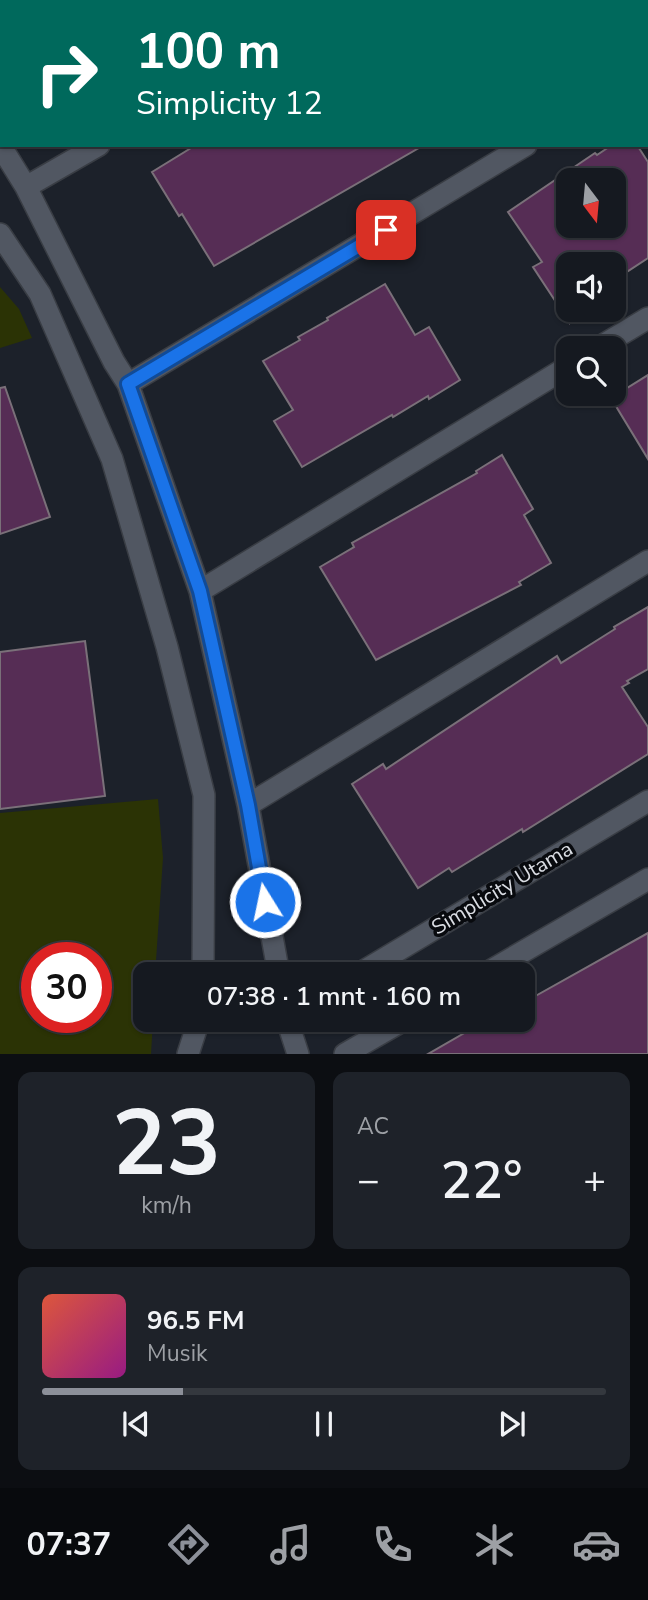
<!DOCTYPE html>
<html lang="id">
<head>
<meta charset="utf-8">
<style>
	:root { --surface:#151920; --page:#1e2229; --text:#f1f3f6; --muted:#9da0a5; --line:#34383e; --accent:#8c9099 }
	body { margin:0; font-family:"Nunito Sans",sans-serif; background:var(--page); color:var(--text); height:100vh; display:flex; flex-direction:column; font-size:26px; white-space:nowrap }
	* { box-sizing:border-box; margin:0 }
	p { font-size:23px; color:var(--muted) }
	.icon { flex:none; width:38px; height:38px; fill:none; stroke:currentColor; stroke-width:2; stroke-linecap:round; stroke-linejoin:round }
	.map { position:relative; height:1054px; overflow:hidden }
	.sheet { display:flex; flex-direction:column; gap:18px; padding:18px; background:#0c0e12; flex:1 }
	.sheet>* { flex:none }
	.top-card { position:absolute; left:0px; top:0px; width:649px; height:147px; box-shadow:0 2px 5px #0004,0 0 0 2px var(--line); background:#00695c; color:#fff; overflow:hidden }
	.needle { width:46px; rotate:164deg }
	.fabs { position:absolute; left:556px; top:168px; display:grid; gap:14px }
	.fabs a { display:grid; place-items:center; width:70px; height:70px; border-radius:14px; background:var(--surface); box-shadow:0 2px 5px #0004,0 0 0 2px var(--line); font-size:35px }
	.speed { position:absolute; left:21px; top:942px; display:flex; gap:14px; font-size:35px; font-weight:700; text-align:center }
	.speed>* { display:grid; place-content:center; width:91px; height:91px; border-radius:50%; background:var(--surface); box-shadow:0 2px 5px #0004,0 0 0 2px var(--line); line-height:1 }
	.speed .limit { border:10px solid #d22; background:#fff; color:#111 }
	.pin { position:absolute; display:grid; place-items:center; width:60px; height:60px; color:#fff; margin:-30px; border-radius:14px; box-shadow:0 4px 10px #0006 }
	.me { position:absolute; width:77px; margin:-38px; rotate:350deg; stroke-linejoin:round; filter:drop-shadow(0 0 5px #0008) }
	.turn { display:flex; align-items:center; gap:24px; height:147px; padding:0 21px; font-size:32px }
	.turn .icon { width:91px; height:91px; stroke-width:2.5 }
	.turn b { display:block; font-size:49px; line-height:60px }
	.big { font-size:52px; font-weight:600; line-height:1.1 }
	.sheet .card { flex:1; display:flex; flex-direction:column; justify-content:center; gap:10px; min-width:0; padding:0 24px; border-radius:14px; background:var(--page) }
	.sheet .dial { align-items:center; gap:0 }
	.dial b { font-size:91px; line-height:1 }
	.song { display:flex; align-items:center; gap:21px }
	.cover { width:84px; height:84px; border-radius:10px; background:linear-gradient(135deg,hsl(10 70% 55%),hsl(310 70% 35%)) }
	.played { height:7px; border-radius:4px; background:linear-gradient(90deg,var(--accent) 25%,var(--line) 25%) }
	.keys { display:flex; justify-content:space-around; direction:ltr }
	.heat { display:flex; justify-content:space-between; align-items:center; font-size:38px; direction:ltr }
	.sheet .tiles { flex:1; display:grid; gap:18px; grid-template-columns:1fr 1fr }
	.card:last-child { grid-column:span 2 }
	.trip { position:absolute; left:133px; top:962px; width:402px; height:70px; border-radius:14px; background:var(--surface); box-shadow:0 2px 5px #0004,0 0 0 2px var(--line); font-weight:600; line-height:70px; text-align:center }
	.tabs { display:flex; height:112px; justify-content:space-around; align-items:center; background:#080a0d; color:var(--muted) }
	.tabs .icon { width:49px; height:49px }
	.tabs .on { color:var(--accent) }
	.tabs b { font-size:32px; color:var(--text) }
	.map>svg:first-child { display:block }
	.green { fill:#2b3305; fill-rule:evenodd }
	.building { fill:#562d55; stroke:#7a7079; stroke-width:2; fill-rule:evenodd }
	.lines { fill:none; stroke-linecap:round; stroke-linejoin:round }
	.minor-casing { stroke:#393d44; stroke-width:24 }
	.minor { stroke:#515762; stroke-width:21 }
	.route-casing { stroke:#114b97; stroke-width:18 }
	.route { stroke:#1a73e8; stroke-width:12 }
	.labels { text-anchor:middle; stroke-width:7; stroke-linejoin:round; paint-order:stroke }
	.street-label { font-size:21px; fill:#dadde3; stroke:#080a0e }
</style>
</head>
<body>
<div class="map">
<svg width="648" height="1054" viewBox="0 0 648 1054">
	<rect width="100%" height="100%" fill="#1c212a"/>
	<path class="green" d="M0,287L19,309L32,338L0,348Z
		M158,799L163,858L155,975H145V1020H153L151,1054H0V813ZM37,957H96V1017H37Z"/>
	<path class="building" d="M196,145H424L214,266L182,214L179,216L152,172Z
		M612,145H637L648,162V258L622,275L615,264H569V322L533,267L542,262L508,212L595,153L597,155ZM569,180H614V226H569Z
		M385,284L415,335L429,327L460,380L429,399L428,396L393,417L392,415L302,467L274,421L293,410L263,361L300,340L298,337L328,320L327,318Z
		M648,375V459L611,398Z
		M5,387L50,517L0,534V388Z
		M502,455L533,509L524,515L551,563L519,582L521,585L376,660L320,567L354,547L352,543L477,473L476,471Z
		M648,607V669L627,681L629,683L622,687L648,727V754L523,832L522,829L452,872L449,868L418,888L352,784L383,764L386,769L557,656L561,663L615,629L614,627Z
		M85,641L105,796L0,809V652Z
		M648,933V1054H428L487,1020H523V1003Z"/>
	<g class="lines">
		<defs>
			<path id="minor" d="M641,0L643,2
				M347,2L350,0
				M0,145L26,187L114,362L128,384L200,591L248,805L279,975
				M26,187L99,145
				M0,234L40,294L112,459L167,647L204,795L203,975
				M598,348L648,318
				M128,384L526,145
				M200,591L569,366
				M248,805L648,561
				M357,975L648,801
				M483,975L648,879
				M287,1020L298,1054
				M188,1054L199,1020
				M345,1054L404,1020"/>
		</defs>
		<use href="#minor" class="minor-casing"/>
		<use href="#minor" class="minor"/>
	</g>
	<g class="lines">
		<defs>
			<path id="route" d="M265,902L248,805L200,591L128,384L386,230"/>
		</defs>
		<use href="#route" class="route-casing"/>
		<use href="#route" class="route"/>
	</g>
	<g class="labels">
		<g class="street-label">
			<text transform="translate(502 888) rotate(-31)" y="7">Simplicity Utama</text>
		</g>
	</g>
</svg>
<div class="fabs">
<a><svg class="needle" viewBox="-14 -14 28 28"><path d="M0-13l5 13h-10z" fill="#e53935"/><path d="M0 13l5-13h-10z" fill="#9da0a5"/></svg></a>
<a><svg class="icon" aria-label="sound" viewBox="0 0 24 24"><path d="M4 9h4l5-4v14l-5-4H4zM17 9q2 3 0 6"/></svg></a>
<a><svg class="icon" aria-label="search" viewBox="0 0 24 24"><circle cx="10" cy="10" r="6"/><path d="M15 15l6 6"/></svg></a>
</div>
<div class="speed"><div class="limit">30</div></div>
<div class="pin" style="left:386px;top:230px;background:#d93025"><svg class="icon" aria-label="arrive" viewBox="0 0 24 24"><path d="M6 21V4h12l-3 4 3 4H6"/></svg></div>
<svg class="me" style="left:265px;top:902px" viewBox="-20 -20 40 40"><circle r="17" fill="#1a73e8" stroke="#fff" stroke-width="3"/><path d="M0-11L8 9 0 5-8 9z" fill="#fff"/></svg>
<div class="trip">07:38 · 1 mnt · 160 m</div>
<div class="top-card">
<div class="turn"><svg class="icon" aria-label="right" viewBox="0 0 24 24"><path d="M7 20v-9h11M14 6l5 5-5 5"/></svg><div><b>100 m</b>Simplicity 12</div></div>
</div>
</div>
<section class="sheet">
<div class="tiles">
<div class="card dial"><b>23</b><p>km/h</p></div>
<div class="card"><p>AC</p>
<div class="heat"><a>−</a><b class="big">22°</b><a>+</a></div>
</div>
<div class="card">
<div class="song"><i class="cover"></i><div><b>96.5 FM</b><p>Musik</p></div></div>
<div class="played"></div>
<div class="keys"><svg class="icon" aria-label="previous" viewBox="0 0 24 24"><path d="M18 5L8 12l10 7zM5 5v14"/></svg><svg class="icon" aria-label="pause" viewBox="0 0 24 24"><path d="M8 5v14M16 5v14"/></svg><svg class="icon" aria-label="next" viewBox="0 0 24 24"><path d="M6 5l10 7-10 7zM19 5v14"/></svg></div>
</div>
</div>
</section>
<nav class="tabs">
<b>07:37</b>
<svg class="icon on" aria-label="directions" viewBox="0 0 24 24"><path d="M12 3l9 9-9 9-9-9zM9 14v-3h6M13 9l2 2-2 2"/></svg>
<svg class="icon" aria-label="music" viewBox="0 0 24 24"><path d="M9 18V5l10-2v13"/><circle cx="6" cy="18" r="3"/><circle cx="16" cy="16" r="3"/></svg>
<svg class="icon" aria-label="phone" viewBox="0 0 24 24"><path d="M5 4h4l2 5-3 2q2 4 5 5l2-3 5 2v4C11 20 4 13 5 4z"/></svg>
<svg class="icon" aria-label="climate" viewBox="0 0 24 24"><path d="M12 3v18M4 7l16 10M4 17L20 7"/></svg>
<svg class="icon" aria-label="car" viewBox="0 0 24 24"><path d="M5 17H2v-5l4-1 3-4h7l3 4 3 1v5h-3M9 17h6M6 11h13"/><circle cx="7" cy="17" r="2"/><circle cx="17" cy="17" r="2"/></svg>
</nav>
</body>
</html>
